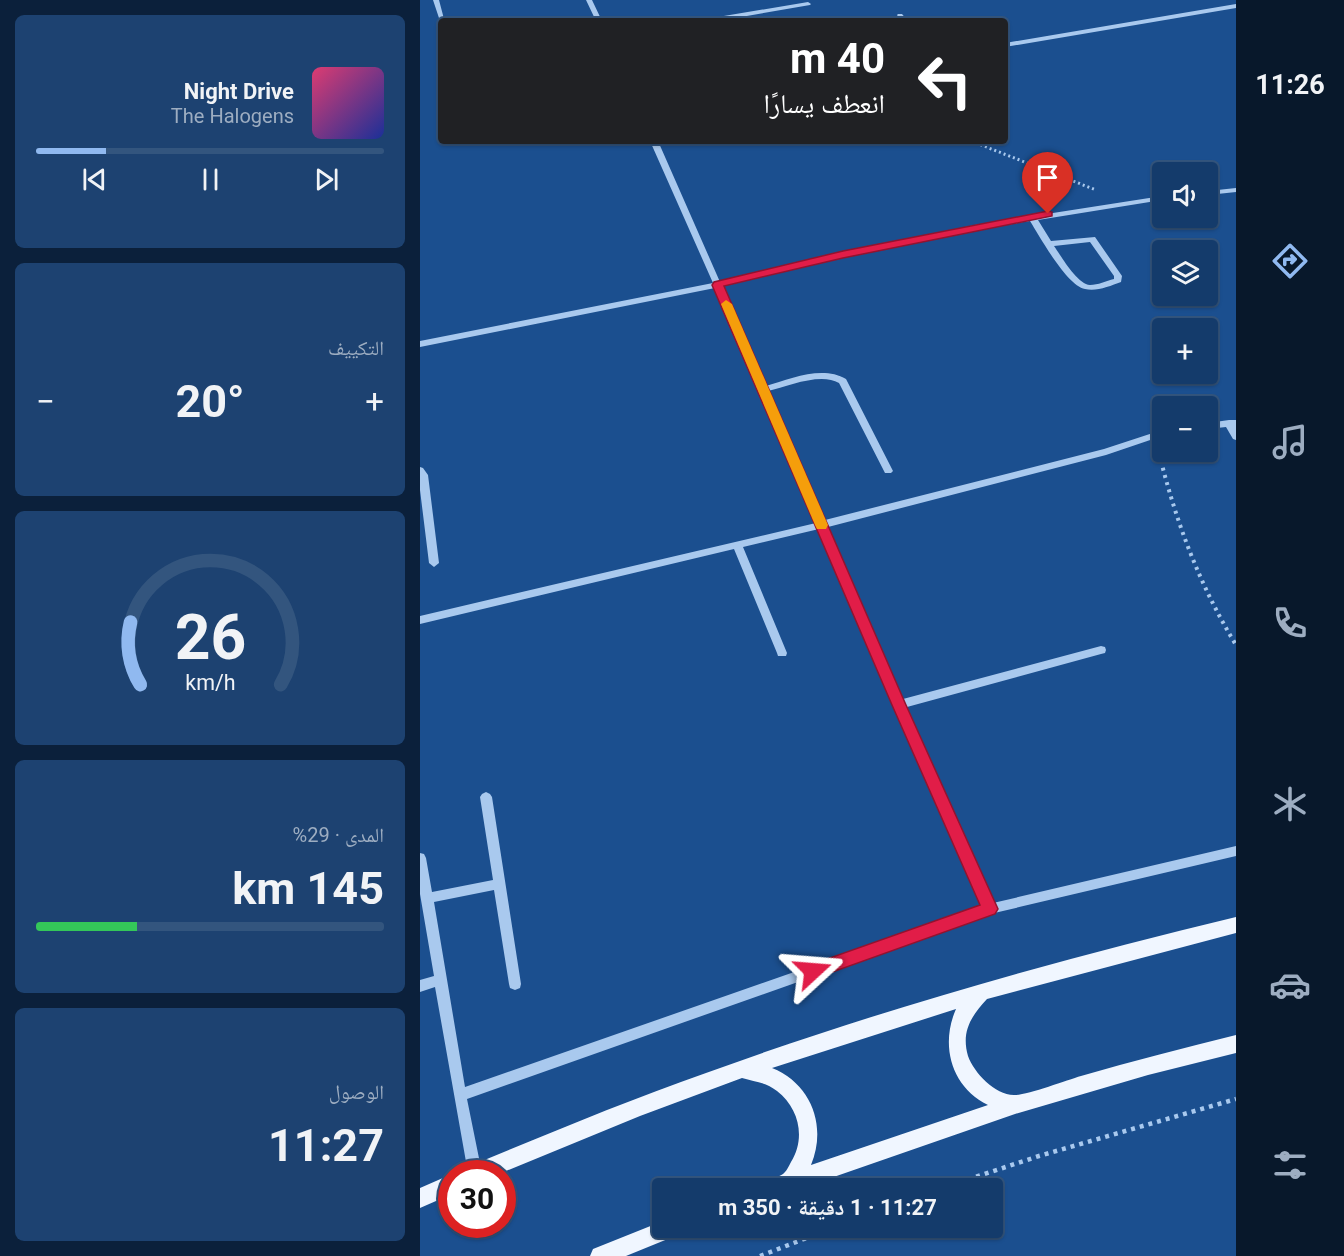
<!DOCTYPE html>
<html lang="ar">
<head>
<meta charset="utf-8">
<style>
	:root { --surface:#143b6b; --page:#1d4271; --text:#f1f3f6; --muted:#9dadc1; --line:#33557e; --accent:#90b9f0 }
	body { margin:0; font-family:Roboto,"Noto Naskh Arabic",sans-serif; background:var(--page); color:var(--text); direction:rtl; height:100vh; display:flex; flex-direction:column; font-size:22px; white-space:nowrap }
	* { box-sizing:border-box; margin:0 }
	p { font-size:20px; color:var(--muted) }
	.icon { flex:none; width:33px; height:33px; fill:none; stroke:currentColor; stroke-width:2; stroke-linecap:round; stroke-linejoin:round }
	.map { position:relative; flex:1; overflow:hidden; direction:ltr }
	.panel { display:flex; flex-direction:column; gap:15px; padding:15px; background:#0b203b; width:420px }
	.panel>* { flex:none }
	.top-card { position:absolute; left:18px; top:18px; width:570px; height:126px; border-radius:6px; box-shadow:0 2px 4px #0004,0 0 0 2px var(--line); direction:rtl; background:#202124; color:#fff; overflow:hidden }
	.fabs { position:absolute; left:732px; top:162px; display:grid; gap:12px }
	.fabs a { display:grid; place-items:center; width:66px; height:66px; border-radius:6px; background:var(--surface); box-shadow:0 2px 4px #0004,0 0 0 2px var(--line); font-size:30px }
	.speed { position:absolute; left:18px; top:1160px; display:flex; gap:12px; font-size:30px; font-weight:700; text-align:center }
	.speed>* { display:grid; place-content:center; width:78px; height:78px; border-radius:50%; background:var(--surface); box-shadow:0 2px 4px #0004,0 0 0 2px var(--line); line-height:1 }
	.speed .limit { border:9px solid #d22; background:#fff; color:#111 }
	.pin { position:absolute; display:grid; place-items:center; width:51px; height:51px; color:#fff; margin:-62px -26px; border-radius:50% 50% 50% 0; rotate:-45deg; box-shadow:0 0 6px #0007 }
	.pin .icon { rotate:45deg }
	.me { position:absolute; width:66px; margin:-33px; rotate:71deg; stroke-linejoin:round; filter:drop-shadow(0 0 4px #0008) }
	.turn { display:flex; align-items:center; gap:21px; height:126px; padding:0 24px; font-size:27px }
	.turn .icon { width:78px; height:78px; stroke-width:2.5 }
	.turn b { display:block; font-size:42px; line-height:51px }
	.big { font-size:45px; font-weight:700; line-height:1.1 }
	.panel .card { flex:1; display:flex; flex-direction:column; justify-content:center; gap:9px; min-width:0; padding:0 21px; border-radius:9px; background:var(--page) }
	.panel .dial { align-items:center; gap:0 }
	.dial svg { height:156px; overflow:visible; fill:none; stroke:var(--line); stroke-width:7; stroke-linecap:round; text-anchor:middle }
	.dial text { fill:var(--text); stroke:none }
	.song { display:flex; align-items:center; gap:18px }
	.cover { width:72px; height:72px; border-radius:9px; background:linear-gradient(135deg,hsl(340 70% 55%),hsl(230 70% 35%)) }
	.played { height:6px; border-radius:3px; background:linear-gradient(90deg,var(--accent) 20%,var(--line) 20%) }
	.keys { display:flex; justify-content:space-around; direction:ltr }
	.heat { display:flex; justify-content:space-between; align-items:center; font-size:33px; direction:ltr }
	.charge { height:9px; border-radius:4px; background:linear-gradient(90deg,#34c759 29%,var(--line) 0) }
	.trip { position:absolute; left:232px; top:1178px; width:351px; height:60px; border-radius:6px; background:var(--surface); box-shadow:0 2px 4px #0004,0 0 0 2px var(--line); font-weight:700; line-height:60px; text-align:center; direction:rtl }
	main { display:flex; flex:1; min-height:0 }
	.dock { display:flex; flex-direction:column; width:108px; justify-content:space-around; align-items:center; background:#08182b; color:var(--muted) }
	.dock .icon { width:42px; height:42px }
	.dock .on { color:var(--accent) }
	.dock b { font-size:27px; color:var(--text) }
	.map>svg:first-child { display:block }
	.lines { fill:none; stroke-linecap:round; stroke-linejoin:round }
	.path-far2 { stroke:#a9c9ee; stroke-width:3; stroke-dasharray:2 3; stroke-linecap:butt }
	.path-far1 { stroke:#a9c9ee; stroke-width:4; stroke-dasharray:3 4.5; stroke-linecap:butt }
	.path { stroke:#a9c9ee; stroke-width:4.5; stroke-dasharray:4 5; stroke-linecap:butt }
	.minor { fill:#a9c9ee; fill-rule:evenodd }
	.major { fill:#f0f6ff; fill-rule:evenodd }
	.route { fill:#e11d48; stroke:#92132f; stroke-width:1.5 }
	.slow { fill:#f59e0b }
</style>
</head>
<body>
<main>
<nav class="dock">
<b>11:26</b>
<svg class="icon on" aria-label="directions" viewBox="0 0 24 24"><path d="M12 3l9 9-9 9-9-9zM9 14v-3h6M13 9l2 2-2 2"/></svg>
<svg class="icon" aria-label="music" viewBox="0 0 24 24"><path d="M9 18V5l10-2v13"/><circle cx="6" cy="18" r="3"/><circle cx="16" cy="16" r="3"/></svg>
<svg class="icon" aria-label="phone" viewBox="0 0 24 24"><path d="M5 4h4l2 5-3 2q2 4 5 5l2-3 5 2v4C11 20 4 13 5 4z"/></svg>
<svg class="icon" aria-label="climate" viewBox="0 0 24 24"><path d="M12 3v18M4 7l16 10M4 17L20 7"/></svg>
<svg class="icon" aria-label="car" viewBox="0 0 24 24"><path d="M5 17H2v-5l4-1 3-4h7l3 4 3 1v5h-3M9 17h6M6 11h13"/><circle cx="7" cy="17" r="2"/><circle cx="17" cy="17" r="2"/></svg>
<svg class="icon" aria-label="filters" viewBox="0 0 24 24"><path d="M4 7h16M4 17h16"/><circle cx="9" cy="7" r="2"/><circle cx="15" cy="17" r="2"/></svg>
</nav>
<div class="map">
<svg width="816" height="1256" viewBox="0 0 816 1256">
	<rect width="100%" height="100%" fill="#1b4f8f"/>
	<g class="lines">
		<path class="path-far2" d="M551,141L676,190"/>
		<path class="path-far1" d="M739,453C756,522 779,584 816,645"/>
		<path class="path" d="M522,1188L619,1156L816,1099
			M340,1256L415,1227"/>
		<path class="minor" d="M13,0H19L24,19L19,18Z
			M166,0H172L182,21H176Z
			M388,2L391,4L390,5L298,21H283L286,19Z
			M816,4V8L585,47V43Z
			M478,14H482L488,21H481L477,15Z
			M230,141H238L300,282L423,252L555,225L742,196V200L618,220L631,241L675,237L702,276L701,282C690,286 676,292 665,289C647,286 620,237 610,221C506,237 404,261 302,286L346,386C370,379 402,365 426,379L473,471L471,473H465L419,383C401,372 368,386 348,391L405,520L684,449L742,430V436L686,455L408,527L483,699L681,646L685,647L686,650L685,653L681,654L487,707L573,903L816,846V856L570,914L47,1099L62,1173H48L15,987L0,992V980L14,976L0,894V853L4,854L6,858L12,892L73,880L60,797L62,794L66,792L70,794L72,797L101,984L100,988L95,990L90,988L89,984L74,890L14,902L45,1087L563,906L474,705L399,529L323,547L367,653L366,656H358L357,653L314,549L0,624V616L396,523L295,288L0,347V341L293,283ZM670,242L694,276V279C686,281 678,285 670,285C657,284 641,256 634,246Z
			M816,188V192L788,195V191Z
			M809,420H816V440L813,439L806,427L788,429V423Z
			M0,467L3,468L8,475L19,563L14,567L9,563L0,490Z"/>
		<path class="major" d="M816,917V933L567,999C551,1016 541,1032 548,1056C554,1073 576,1096 595,1095C608,1095 647,1080 661,1076C713,1061 764,1048 816,1035V1053L728,1075L595,1114L382,1188H343L346,1181C351,1179 359,1177 363,1174C366,1172 369,1166 371,1162C386,1138 379,1108 357,1091C346,1082 335,1082 322,1078L220,1116L81,1173H47L50,1166C128,1134 206,1101 286,1073C459,1010 637,960 816,917ZM536,1009C520,1045 531,1087 568,1105L391,1165C407,1127 392,1084 352,1068Z
			M32,1174V1194L0,1208V1188Z
			M243,1221V1227H263L260,1234L206,1256H170L173,1249Z"/>
	</g>
	<path class="route" d="M628,211L632,212V216L423,258L304,286L486,705L578,909L575,914L393,979L387,976L385,971L387,966L560,905L472,705L292,285L294,282L423,251Z"/>
	<path class="slow" d="M306,300L312,304L408,525L406,529H397L395,525L301,304Z"/>
</svg>
<div class="fabs">
<a><svg class="icon" aria-label="sound" viewBox="0 0 24 24"><path d="M4 9h4l5-4v14l-5-4H4zM17 9q2 3 0 6"/></svg></a>
<a><svg class="icon" aria-label="layers" viewBox="0 0 24 24"><path d="M12 4l9 5-9 5-9-5zM3 14l9 5 9-5"/></svg></a>
<a>+</a>
<a>−</a>
</div>
<div class="speed"><div class="limit">30</div></div>
<div class="pin" style="left:628px;top:214px;background:#d93025"><svg class="icon" aria-label="arrive" viewBox="0 0 24 24"><path d="M6 21V4h12l-3 4 3 4H6"/></svg></div>
<svg class="me" style="left:393px;top:971px" viewBox="-20 -20 40 40"><path d="M0-17L14 15 0 8-14 15z" fill="#e11d48" stroke="#fff" stroke-width="4"/></svg>
<div class="trip">11:27 · 1 دقيقة · 350 m</div>
<div class="top-card">
<div class="turn"><svg class="icon" aria-label="left" viewBox="0 0 24 24"><path d="M17 20v-9H6M10 6l-5 5 5 5"/></svg><div><b>40 m</b>انعطف يسارًا</div></div>
</div>
</div>
<section class="panel">
<div class="card">
<div class="song"><i class="cover"></i><div><b>Night Drive</b><p>The Halogens</p></div></div>
<div class="played"></div>
<div class="keys"><svg class="icon" aria-label="previous" viewBox="0 0 24 24"><path d="M18 5L8 12l10 7zM5 5v14"/></svg><svg class="icon" aria-label="pause" viewBox="0 0 24 24"><path d="M8 5v14M16 5v14"/></svg><svg class="icon" aria-label="next" viewBox="0 0 24 24"><path d="M6 5l10 7-10 7zM19 5v14"/></svg></div>
</div>
<div class="card"><p>التكييف</p>
<div class="heat"><a>−</a><b class="big">20°</b><a>+</a></div>
</div>
<div class="card dial"><svg viewBox="0 0 100 80">
<path d="M14 69A42 42 0 1 1 86 69"/>
<path d="M14 69A42 42 0 0 1 9 37" stroke="#90b9f0"/>
<text x="50" y="56" font-size="32" font-weight="700">26</text>
<text x="50" y="72" font-size="11">km/h</text>
</svg></div>
<div class="card"><p>المدى · 29%</p><b class="big">145 km</b><div class="charge"></div></div>
<div class="card"><p>الوصول</p><b class="big">11:27</b></div>
</section>
</main>
</body>
</html>
